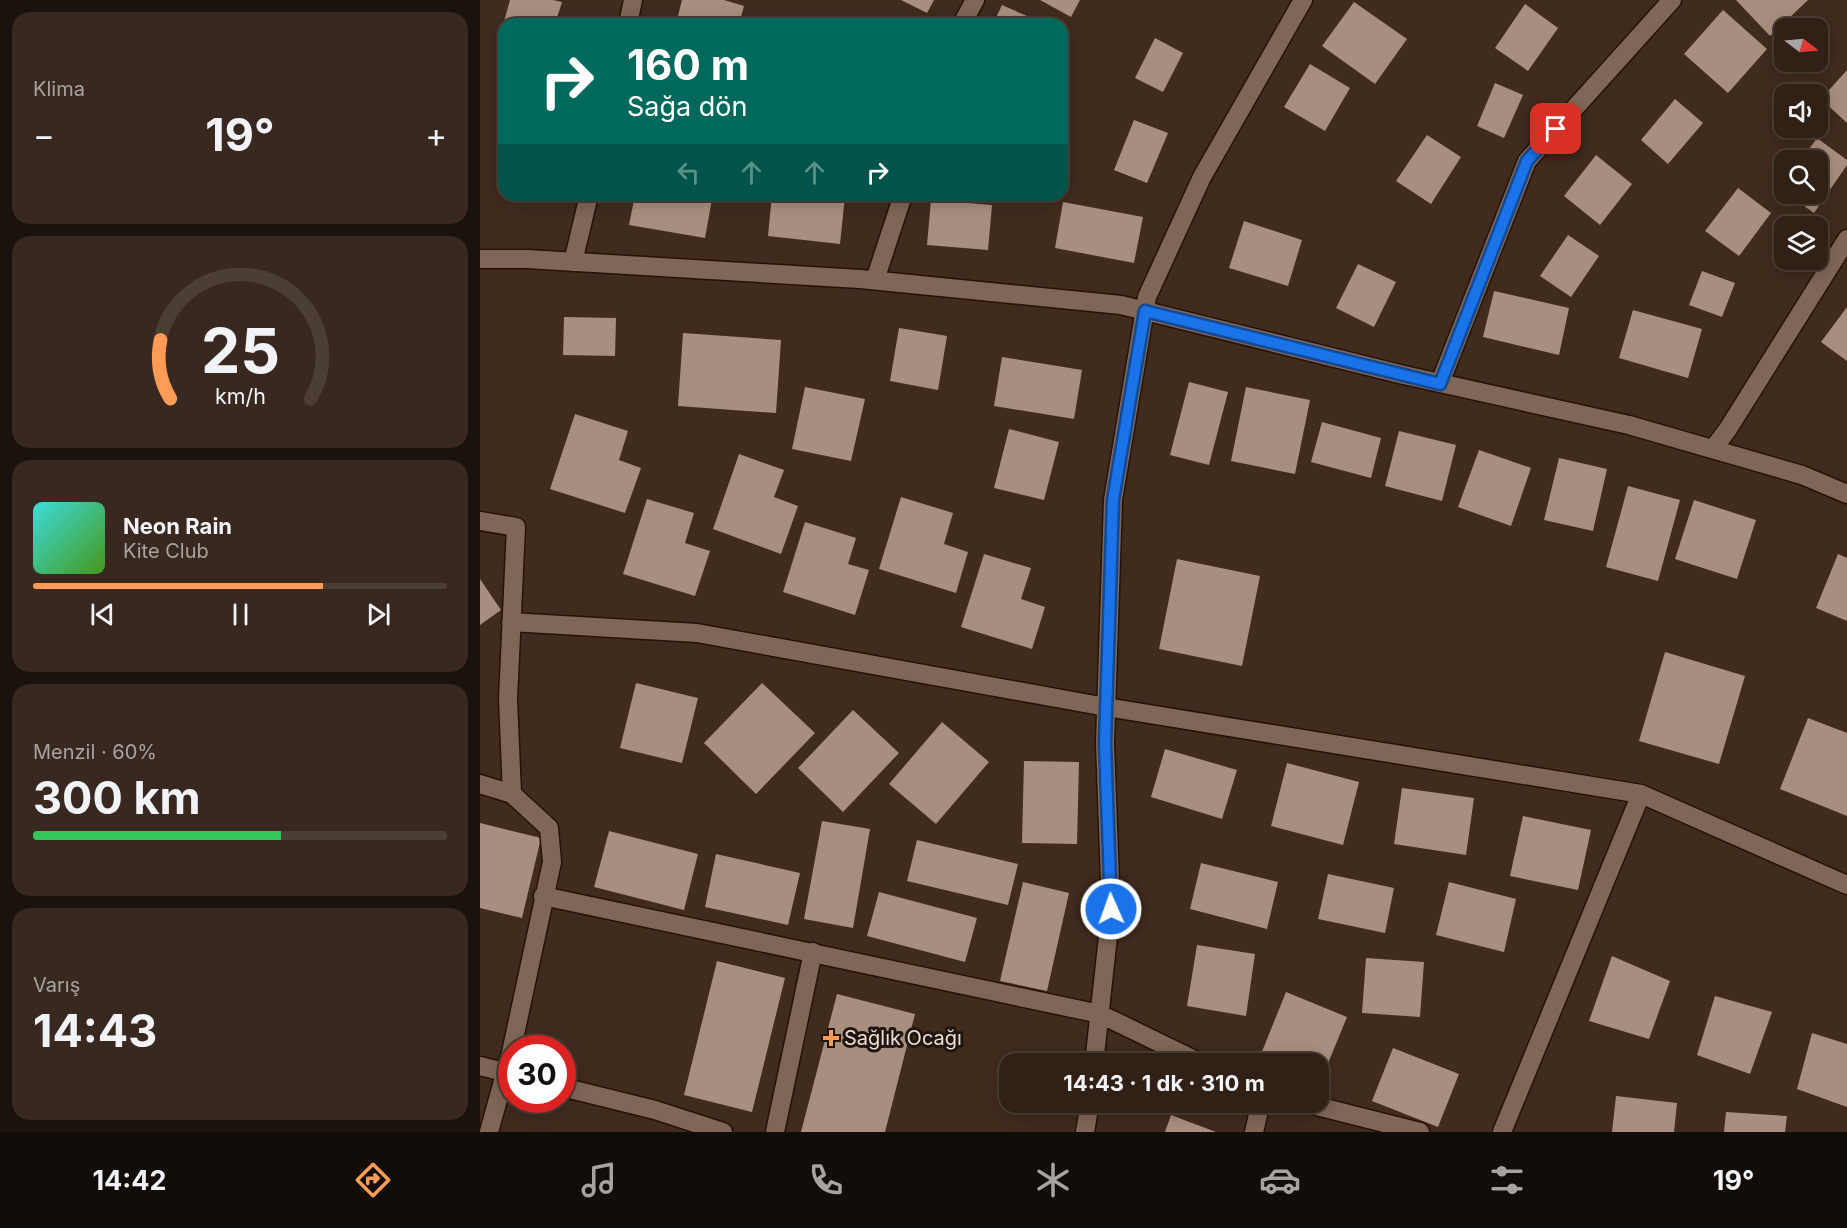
<!DOCTYPE html>
<html lang="tr">
<head>
<meta charset="utf-8">
<style>
	:root { --surface:#302016; --page:#38281f; --text:#f1f3f6; --muted:#a8a3a1; --line:#4b3e35; --accent:#fe9c57 }
	body { margin:0; font-family:Inter,sans-serif; background:var(--page); color:var(--text); height:100vh; display:flex; flex-direction:column; font-size:22px; white-space:nowrap }
	* { box-sizing:border-box; margin:0 }
	p { font-size:20px; color:var(--muted) }
	.icon { flex:none; width:33px; height:33px; fill:none; stroke:currentColor; stroke-width:2; stroke-linecap:round; stroke-linejoin:round }
	.map { position:relative; flex:1; overflow:hidden }
	.panel { display:flex; flex-direction:column; gap:12px; padding:12px; background:#1a120c; width:480px }
	.panel>* { flex:none }
	.guide { position:absolute; left:18px; top:18px; width:570px; height:183px; border-radius:18px; box-shadow:0 3px 15px #0003,0 0 0 2px var(--line); background:#00695c; color:#fff; overflow:hidden }
	.needle { width:39px; rotate:106deg }
	.buttons { position:absolute; left:1294px; top:18px; display:grid; gap:12px }
	.buttons a { display:grid; place-items:center; width:54px; height:54px; border-radius:12px; background:var(--surface); box-shadow:0 3px 15px #0003,0 0 0 2px var(--line); font-size:30px }
	.speed { position:absolute; left:18px; top:1035px; display:flex; gap:12px; font-size:30px; font-weight:700; text-align:center }
	.speed>* { display:grid; place-content:center; width:78px; height:78px; border-radius:50%; background:var(--surface); box-shadow:0 3px 15px #0003,0 0 0 2px var(--line); line-height:1 }
	.speed .limit { border:9px solid #d22; background:#fff; color:#111 }
	.pin { position:absolute; display:grid; place-items:center; width:51px; height:51px; color:#fff; margin:-26px; border-radius:12px; box-shadow:0 3px 9px #0006 }
	.me { position:absolute; width:66px; margin:-33px; rotate:358deg; stroke-linejoin:round; filter:drop-shadow(0 0 4px #0008) }
	.turn { display:flex; align-items:center; gap:21px; height:126px; padding:0 30px; font-size:27px }
	.turn .icon { width:78px; height:78px; stroke-width:2.5 }
	.turn b { display:block; font-size:42px; line-height:51px }
	.lanes { display:flex; align-items:center; height:57px; padding:0 30px; background:#0003; justify-content:center; gap:30px; direction:ltr }
	.lanes .off { opacity:.35 }
	.big { font-size:45px; font-weight:700; line-height:1.1 }
	.panel .card { flex:1; display:flex; flex-direction:column; justify-content:center; gap:9px; min-width:0; padding:0 21px; border-radius:18px; background:var(--page) }
	.panel .dial { align-items:center; gap:0 }
	.dial svg { height:156px; overflow:visible; fill:none; stroke:var(--line); stroke-width:7; stroke-linecap:round; text-anchor:middle }
	.dial text { fill:var(--text); stroke:none }
	.song { display:flex; align-items:center; gap:18px }
	.cover { width:72px; height:72px; border-radius:9px; background:linear-gradient(135deg,hsl(180 70% 55%),hsl(100 70% 35%)) }
	.played { height:6px; border-radius:3px; background:linear-gradient(90deg,var(--accent) 70%,var(--line) 70%) }
	.keys { display:flex; justify-content:space-around; direction:ltr }
	.heat { display:flex; justify-content:space-between; align-items:center; font-size:33px; direction:ltr }
	.charge { height:9px; border-radius:4px; background:linear-gradient(90deg,#34c759 60%,var(--line) 0) }
	.trip { position:absolute; left:519px; top:1053px; width:330px; height:60px; border-radius:18px; background:var(--surface); box-shadow:0 3px 15px #0003,0 0 0 2px var(--line); font-weight:700; line-height:60px; text-align:center }
	.tab-bar { display:flex; height:96px; justify-content:space-around; align-items:center; background:#130d09; color:var(--muted) }
	.tab-bar .icon { width:42px; height:42px }
	.tab-bar .selected { color:var(--accent) }
	.tab-bar b { font-size:27px; color:var(--text) }
	main { display:flex; flex:1; min-height:0 }
	.map>svg:first-child { display:block }
	.building { fill:#a88e7e }
	.lines { fill:none; stroke-linecap:round; stroke-linejoin:round }
	.street-casing { stroke:#261306; stroke-width:21 }
	.street { stroke:#7f6657; stroke-width:18 }
	.route-casing { stroke:#114b97; stroke-width:15 }
	.route { stroke:#1a73e8; stroke-width:10 }
	.poi-dot { fill:#fe9c57; stroke:#201610; stroke-width:2 }
	.labels { text-anchor:middle; stroke-width:6; stroke-linejoin:round; paint-order:stroke }
	.poi-label { font-size:20px; fill:#edded5; stroke:#201610; text-anchor:start }
</style>
</head>
<body>
<main>
<section class="panel">
<div class="card"><p>Klima</p>
<div class="heat"><a>−</a><b class="big">19°</b><a>+</a></div>
</div>
<div class="card dial"><svg viewBox="0 0 100 80">
<path d="M14 69A42 42 0 1 1 86 69"/>
<path d="M14 69A42 42 0 0 1 9 39" stroke="#fe9c57"/>
<text x="50" y="56" font-size="32" font-weight="700">25</text>
<text x="50" y="72" font-size="11">km/h</text>
</svg></div>
<div class="card">
<div class="song"><i class="cover"></i><div><b>Neon Rain</b><p>Kite Club</p></div></div>
<div class="played"></div>
<div class="keys"><svg class="icon" aria-label="previous" viewBox="0 0 24 24"><path d="M18 5L8 12l10 7zM5 5v14"/></svg><svg class="icon" aria-label="pause" viewBox="0 0 24 24"><path d="M8 5v14M16 5v14"/></svg><svg class="icon" aria-label="next" viewBox="0 0 24 24"><path d="M6 5l10 7-10 7zM19 5v14"/></svg></div>
</div>
<div class="card"><p>Menzil · 60%</p><b class="big">300 km</b><div class="charge"></div></div>
<div class="card"><p>Varış</p><b class="big">14:43</b></div>
</section>
<div class="map">
<svg width="1367" height="1132" viewBox="0 0 1367 1132">
	<rect width="100%" height="100%" fill="#402b1d"/>
	<path class="building" d="M30,0H73L82,2L75,24H24V41L19,39Z
		M202,0H244L264,6L259,24H196Z
		M421,0H454L447,13Z
		M560,0H600L591,17Z
		M1256,0H1328L1290,36Z
		M874,2L927,39L895,84L842,46Z
		M1045,4L1078,28L1048,71L1015,48Z
		M522,5L565,24H513Z
		M1243,10L1287,49L1248,93L1204,54Z
		M675,38L703,53L683,92L655,78Z
		M830,64L870,88L845,131L804,107Z
		M1367,70V123L1341,99Z
		M1015,83L1043,95L1024,138L997,126Z
		M1195,99L1223,123L1188,164L1161,140Z
		M654,120L688,133L667,183L634,170Z
		M947,135L981,157L951,204L916,181Z
		M1337,138L1367,160V165L1334,213L1307,194H1338V160H1321Z
		M1116,155L1152,184L1120,225L1084,196Z
		M1258,188L1291,213L1259,256L1225,231Z
		M155,195H207L232,199L225,238L149,225Z
		M292,195L365,196L360,244L288,236Z
		M451,200L512,205L508,250L447,245Z
		M583,202L663,217L654,263L575,248Z
		M764,221L822,240L808,286L749,268Z
		M1088,235L1119,256L1091,297L1060,276Z
		M878,264L916,282L894,327L856,308Z
		M1222,271L1255,283L1242,317L1209,305Z
		M1014,291L1089,308L1079,355L1003,337Z
		M1367,307V361L1341,342Z
		M1153,310L1222,329L1208,378L1139,358Z
		M84,317L136,318L135,356L83,355Z
		M419,328L467,336L458,390L410,381Z
		M203,333L301,340L296,413L198,406Z
		M522,357L602,370L594,419L514,406Z
		M709,382L748,392L729,465L690,455Z
		M325,387L385,399L371,461L312,449Z
		M766,387L830,400L815,474L751,461Z
		M95,414L148,431L139,460L161,468L145,513L70,489Z
		M842,422L901,438L891,478L831,462Z
		M529,429L579,442L564,500L514,488Z
		M919,431L976,445L962,501L905,486Z
		M999,450L1051,468L1031,526L978,507Z
		M259,454L304,470L294,497L318,506L301,554L233,529Z
		M1079,458L1127,469L1113,531L1064,520Z
		M1148,486L1200,500L1178,581L1126,567Z
		M421,497L473,513L464,544L488,552L476,593L399,569Z
		M167,499L214,513L205,543L230,551L215,596L143,574Z
		M1214,500L1276,520L1257,579L1195,559Z
		M325,522L376,538L368,564L389,570L375,615L303,592Z
		M504,554L551,568L541,599L565,607L552,649L481,627Z
		M1358,554L1367,558V621L1336,608Z
		M697,559L780,576L762,666L679,649Z
		M0,579L21,610L0,625Z
		M1185,652L1265,676L1239,764L1159,741Z
		M156,683L218,698L202,763L140,748Z
		M282,683L335,733L276,794L224,743Z
		M373,710L419,753L363,812L318,768Z
		M1328,718L1367,733V816L1300,789Z
		M462,722L509,762L456,824L409,784Z
		M685,749L757,770L742,819L671,797Z
		M544,761L599,762L597,844L542,843Z
		M807,763L879,782L863,845L791,826Z
		M922,788L994,798L986,855L914,844Z
		M1043,816L1111,830L1098,890L1030,876Z
		M342,821L390,829L373,928L324,919Z
		M0,823L61,838L42,918L0,908Z
		M129,831L218,854L204,910L114,887Z
		M437,840L538,864L528,905L427,881Z
		M236,854L320,873L308,925L225,907Z
		M721,863L798,882L787,929L710,909Z
		M848,874L914,888L905,933L838,919Z
		M543,882L589,893L567,991L520,981Z
		M969,882L1036,899L1024,952L956,935Z
		M399,892L497,918L485,962L387,936Z
		M717,945L775,954L766,1016L707,1006Z
		M1132,956L1190,981L1169,1039L1109,1021Z
		M886,958L944,962L940,1017L882,1013Z
		M237,961L305,978L272,1112L204,1095Z
		M806,992L867,1017L842,1078L838,1076V1064H806L781,1054Z
		M357,994L435,1014L405,1132H321Z
		M1235,996L1292,1012L1270,1074L1217,1055Z
		M1332,1033L1367,1044V1107L1317,1089Z
		M913,1048L979,1074L958,1127L892,1101Z
		M1136,1096L1197,1103L1194,1132H1132Z
		M1246,1112L1307,1116L1305,1132H1244Z
		M691,1115L736,1132H685Z"/>
	<g class="lines">
		<defs>
			<path id="street" d="M148,24L153,0
				M482,24L495,0
				M0,259H47L380,279L641,305L924,375L1149,425L1322,475L1367,494
				M93,262L109,195
				M395,280L423,195
				M960,383L1047,161L1192,0
				M1233,449L1248,429L1367,239
				M0,521L36,527L28,699L32,794L69,828L72,862L32,1048
				M31,622L217,633L626,707L1161,794L1367,885
				M0,784L32,794
				M63,896L620,1014L723,1064
				M614,1064L631,909L625,743L633,500L667,297L722,177L823,0
				M0,1066L32,1074
				M82,1087L175,1110L243,1132
				M821,1102L940,1132
				M9,1132L32,1049
				M295,1132L333,952
				M605,1132L610,1102
				M774,1132L781,1102
				M1022,1132L1161,794"/>
		</defs>
		<use href="#street" class="street-casing"/>
		<use href="#street" class="street"/>
	</g>
	<g class="lines">
		<defs>
			<path id="route" d="M631,909L625,743L633,500L665,311L960,384L1047,161L1076,129"/>
		</defs>
		<use href="#route" class="route-casing"/>
		<use href="#route" class="route"/>
	</g>
	<path class="poi-dot" d="M348 1029h6v6h6v6h-6v6h-6v-6h-6v-6h6z"/>
	<g class="labels">
		<g class="poi-label">
			<text x="364" y="1045">Sağlık Ocağı</text>
		</g>
	</g>
</svg>
<div class="buttons">
<a><svg class="needle" viewBox="-14 -14 28 28"><path d="M0-13l5 13h-10z" fill="#e53935"/><path d="M0 13l5-13h-10z" fill="#a8a3a1"/></svg></a>
<a><svg class="icon" aria-label="sound" viewBox="0 0 24 24"><path d="M4 9h4l5-4v14l-5-4H4zM17 9q2 3 0 6"/></svg></a>
<a><svg class="icon" aria-label="search" viewBox="0 0 24 24"><circle cx="10" cy="10" r="6"/><path d="M15 15l6 6"/></svg></a>
<a><svg class="icon" aria-label="layers" viewBox="0 0 24 24"><path d="M12 4l9 5-9 5-9-5zM3 14l9 5 9-5"/></svg></a>
</div>
<div class="speed"><div class="limit">30</div></div>
<div class="pin" style="left:1076px;top:129px;background:#d93025"><svg class="icon" aria-label="arrive" viewBox="0 0 24 24"><path d="M6 21V4h12l-3 4 3 4H6"/></svg></div>
<svg class="me" style="left:631px;top:909px" viewBox="-20 -20 40 40"><circle r="17" fill="#1a73e8" stroke="#fff" stroke-width="3"/><path d="M0-11L8 9 0 5-8 9z" fill="#fff"/></svg>
<div class="trip">14:43 · 1 dk · 310 m</div>
<div class="guide">
<div class="turn"><svg class="icon" aria-label="right" viewBox="0 0 24 24"><path d="M7 20v-9h11M14 6l5 5-5 5"/></svg><div><b>160 m</b>Sağa dön</div></div>
<div class="lanes"><svg class="icon off" aria-label="left" viewBox="0 0 24 24"><path d="M17 20v-9H6M10 6l-5 5 5 5"/></svg><svg class="icon off" aria-label="ahead" viewBox="0 0 24 24"><path d="M12 20V5M6 11l6-6 6 6"/></svg><svg class="icon off" aria-label="ahead" viewBox="0 0 24 24"><path d="M12 20V5M6 11l6-6 6 6"/></svg><svg class="icon" aria-label="right" viewBox="0 0 24 24"><path d="M7 20v-9h11M14 6l5 5-5 5"/></svg></div>
</div>
</div>
</main>
<nav class="tab-bar">
<b>14:42</b>
<svg class="icon selected" aria-label="directions" viewBox="0 0 24 24"><path d="M12 3l9 9-9 9-9-9zM9 14v-3h6M13 9l2 2-2 2"/></svg>
<svg class="icon" aria-label="music" viewBox="0 0 24 24"><path d="M9 18V5l10-2v13"/><circle cx="6" cy="18" r="3"/><circle cx="16" cy="16" r="3"/></svg>
<svg class="icon" aria-label="phone" viewBox="0 0 24 24"><path d="M5 4h4l2 5-3 2q2 4 5 5l2-3 5 2v4C11 20 4 13 5 4z"/></svg>
<svg class="icon" aria-label="climate" viewBox="0 0 24 24"><path d="M12 3v18M4 7l16 10M4 17L20 7"/></svg>
<svg class="icon" aria-label="car" viewBox="0 0 24 24"><path d="M5 17H2v-5l4-1 3-4h7l3 4 3 1v5h-3M9 17h6M6 11h13"/><circle cx="7" cy="17" r="2"/><circle cx="17" cy="17" r="2"/></svg>
<svg class="icon" aria-label="filters" viewBox="0 0 24 24"><path d="M4 7h16M4 17h16"/><circle cx="9" cy="7" r="2"/><circle cx="15" cy="17" r="2"/></svg>
<b>19°</b>
</nav>
</body>
</html>
